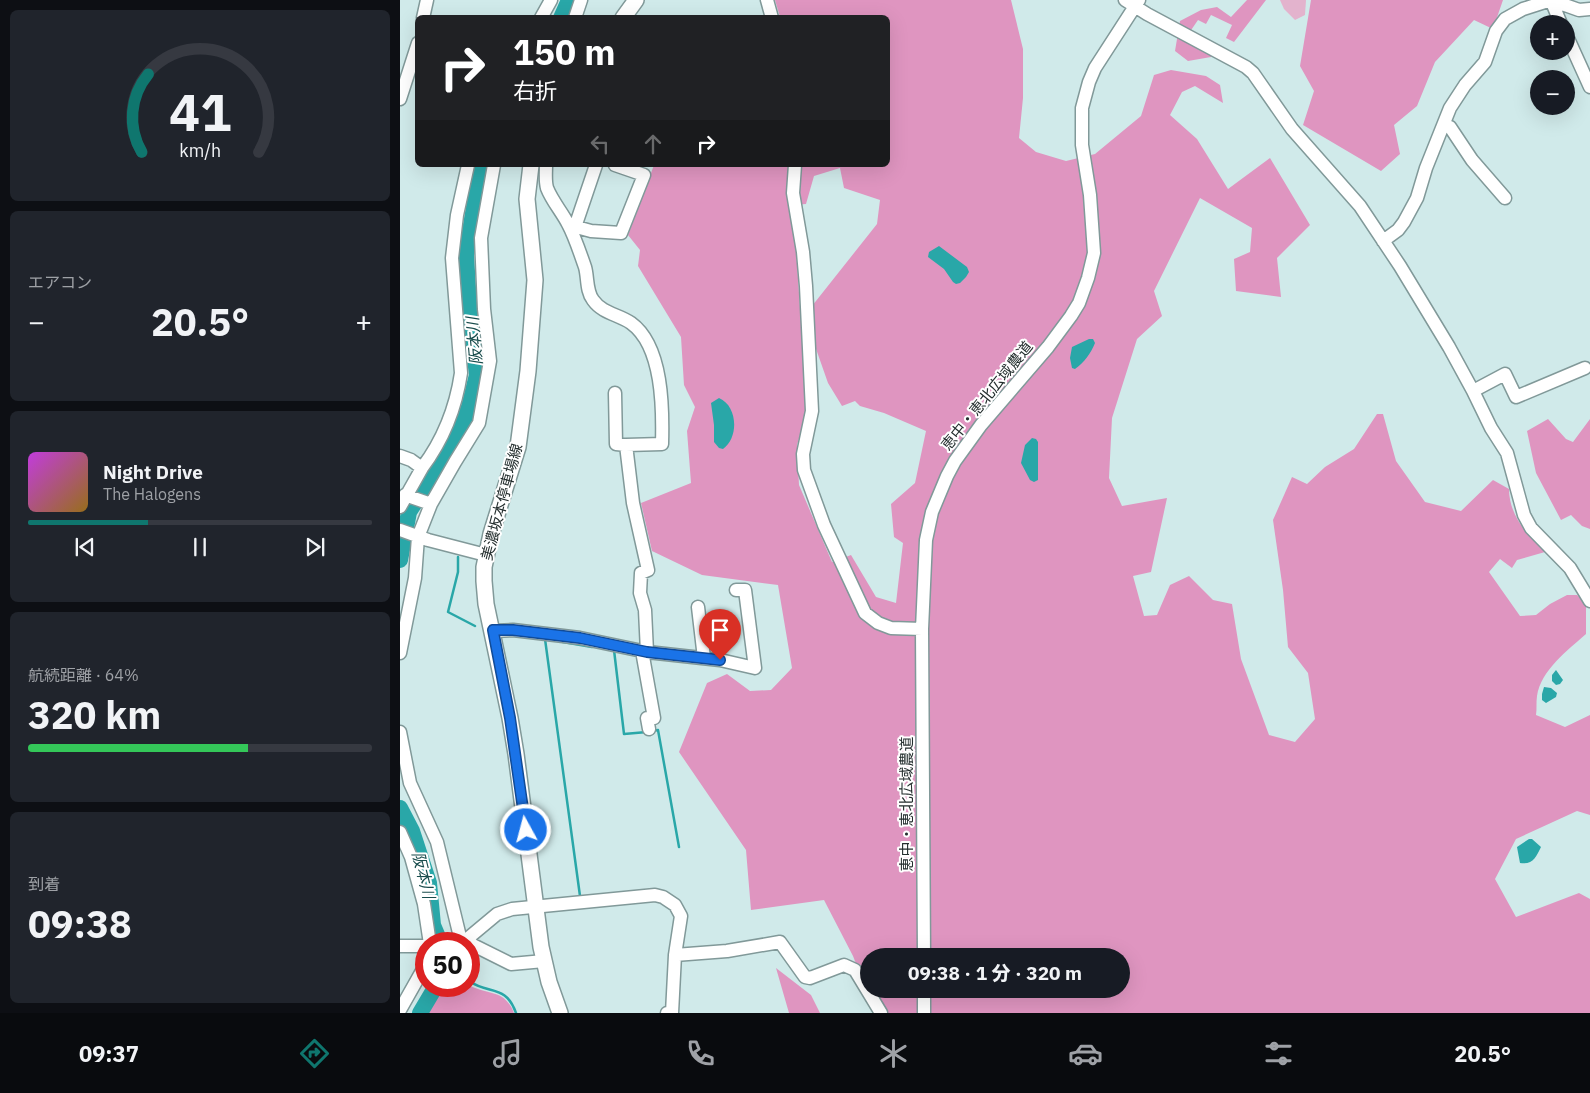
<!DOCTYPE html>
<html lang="ja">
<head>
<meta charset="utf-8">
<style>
	:root { --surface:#171b24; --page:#20242c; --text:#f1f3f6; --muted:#9ea1a6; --line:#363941; --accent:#0f766e }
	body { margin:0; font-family:"IBM Plex Sans","Noto Sans JP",sans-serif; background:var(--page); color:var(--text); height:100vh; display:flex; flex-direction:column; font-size:19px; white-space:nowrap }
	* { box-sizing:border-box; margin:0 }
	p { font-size:16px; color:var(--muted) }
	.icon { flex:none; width:28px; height:28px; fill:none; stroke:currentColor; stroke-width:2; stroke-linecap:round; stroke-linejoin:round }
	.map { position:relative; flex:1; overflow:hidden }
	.drawer { display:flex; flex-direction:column; gap:10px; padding:10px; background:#0d0f14; width:400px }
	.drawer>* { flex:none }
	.hud { position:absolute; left:15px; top:15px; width:475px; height:152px; border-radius:8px; box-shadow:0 5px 20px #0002; background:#202124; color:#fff; overflow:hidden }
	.controls { position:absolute; left:1130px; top:15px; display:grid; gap:10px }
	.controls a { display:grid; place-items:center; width:45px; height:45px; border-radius:50%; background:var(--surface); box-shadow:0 5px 20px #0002; font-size:25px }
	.speed { position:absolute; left:15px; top:932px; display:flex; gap:10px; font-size:25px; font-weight:700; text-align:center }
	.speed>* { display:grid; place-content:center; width:65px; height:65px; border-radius:50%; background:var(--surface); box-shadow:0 5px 20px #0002; line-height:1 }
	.speed .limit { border:8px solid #d22; background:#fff; color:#111 }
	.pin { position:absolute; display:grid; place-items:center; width:42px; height:42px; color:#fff; margin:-51px -21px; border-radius:50% 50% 50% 0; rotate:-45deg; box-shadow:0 0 5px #0007 }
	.pin .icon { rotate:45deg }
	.me { position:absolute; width:55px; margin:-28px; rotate:353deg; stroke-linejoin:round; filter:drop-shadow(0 0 4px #0008) }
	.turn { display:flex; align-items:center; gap:18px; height:105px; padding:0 15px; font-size:22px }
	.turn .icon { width:65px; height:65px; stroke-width:2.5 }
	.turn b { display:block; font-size:35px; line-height:42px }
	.lanes { display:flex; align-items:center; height:48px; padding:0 15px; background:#0003; justify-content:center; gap:25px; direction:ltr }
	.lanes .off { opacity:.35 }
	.big { font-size:38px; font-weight:800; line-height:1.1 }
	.drawer .card { flex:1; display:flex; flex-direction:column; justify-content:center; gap:8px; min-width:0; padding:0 18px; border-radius:8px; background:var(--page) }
	.drawer .dial { align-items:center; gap:0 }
	.dial svg { height:130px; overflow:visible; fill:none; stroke:var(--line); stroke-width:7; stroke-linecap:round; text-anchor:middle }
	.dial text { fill:var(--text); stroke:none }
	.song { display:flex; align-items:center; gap:15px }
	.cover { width:60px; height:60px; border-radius:8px; background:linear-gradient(135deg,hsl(290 70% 55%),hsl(40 70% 35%)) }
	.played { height:5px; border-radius:2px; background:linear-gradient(90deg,var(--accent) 35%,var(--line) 35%) }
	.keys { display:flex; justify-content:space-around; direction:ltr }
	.heat { display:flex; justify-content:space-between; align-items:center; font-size:28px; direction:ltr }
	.charge { height:8px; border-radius:4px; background:linear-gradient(90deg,#34c759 64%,var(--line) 0) }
	.trip { position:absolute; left:460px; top:948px; width:270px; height:50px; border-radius:25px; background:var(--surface); box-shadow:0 5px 20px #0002; font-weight:800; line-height:50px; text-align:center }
	.tabs { display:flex; height:80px; justify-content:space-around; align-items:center; background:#090b0e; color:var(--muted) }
	.tabs .icon { width:35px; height:35px }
	.tabs .current { color:var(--accent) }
	.tabs b { font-size:22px; color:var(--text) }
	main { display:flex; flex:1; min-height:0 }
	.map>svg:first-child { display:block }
	.green { fill:#e3b3cd }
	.forest { fill:#df95c0; fill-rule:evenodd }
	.water { fill:#29a7a8 }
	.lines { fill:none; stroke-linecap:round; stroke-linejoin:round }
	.stream { stroke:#29a7a8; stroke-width:2.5 }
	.river { stroke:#29a7a8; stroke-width:16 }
	.minor-casing { stroke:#819999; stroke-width:15 }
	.major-casing { stroke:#819999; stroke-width:18 }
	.minor { stroke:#fff; stroke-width:12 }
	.major { stroke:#fff; stroke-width:15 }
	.route-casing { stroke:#114b97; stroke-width:12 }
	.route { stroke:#1a73e8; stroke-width:9 }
	.labels { text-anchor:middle; stroke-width:4; stroke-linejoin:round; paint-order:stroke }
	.street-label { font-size:15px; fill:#242e2e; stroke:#fff }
	.water-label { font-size:16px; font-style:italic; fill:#184c4c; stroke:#fff }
</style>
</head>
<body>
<main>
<section class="drawer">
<div class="card dial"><svg viewBox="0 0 100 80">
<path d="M14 69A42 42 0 1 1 86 69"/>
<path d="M14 69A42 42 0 0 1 18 21" stroke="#0f766e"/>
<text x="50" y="56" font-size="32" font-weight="700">41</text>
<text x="50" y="72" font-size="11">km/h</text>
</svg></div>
<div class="card"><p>エアコン</p>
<div class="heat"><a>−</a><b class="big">20.5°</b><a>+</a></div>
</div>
<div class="card">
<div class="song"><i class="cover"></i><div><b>Night Drive</b><p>The Halogens</p></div></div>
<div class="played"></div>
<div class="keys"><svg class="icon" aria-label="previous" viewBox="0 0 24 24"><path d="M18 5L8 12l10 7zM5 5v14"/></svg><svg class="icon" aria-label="pause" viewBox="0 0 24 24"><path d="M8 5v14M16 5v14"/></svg><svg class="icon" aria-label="next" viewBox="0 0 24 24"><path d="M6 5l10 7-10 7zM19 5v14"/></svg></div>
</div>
<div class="card"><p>航続距離 · 64%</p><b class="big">320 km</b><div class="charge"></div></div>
<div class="card"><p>到着</p><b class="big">09:38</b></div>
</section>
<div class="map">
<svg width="1190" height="1013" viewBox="0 0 1190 1013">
	<rect width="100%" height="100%" fill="#d0eaea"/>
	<path class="green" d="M880,0H906L905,15L895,20L884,9Z"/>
	<path class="forest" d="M375,0H611L623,49V98L619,138L636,152L666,161L695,154L741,116L754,75L771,70L806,76L820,85L823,103L795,86L782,92L770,115L797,139L828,189L870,158L910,225L877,258L881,297L836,291L834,259L850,252L852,228L800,198L754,291L762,316L737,339L712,418L709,478L722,506L767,498L751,572L733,576L744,616L757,615L770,585L789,576L813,600L832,604L841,659L869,735L895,742L915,719L908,673L888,647L883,590L873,520L892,477L907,484L925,467L954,449L977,414H983L996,461L1025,502L1061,511L1093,480L1109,489C1109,515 1127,535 1145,552L1117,560L1112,568L1100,559L1089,572L1120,616L1136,615L1150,604L1167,595H1177L1186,603V634C1168,650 1141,670 1137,696C1136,702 1137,709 1136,715L1165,727L1190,715V815L1177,811L1116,839L1095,879L1116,917L1179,893L1190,899V1013H475L453,956L424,900L351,910L346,850L279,752L307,683L327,674L350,691L371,690L392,668L378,585L302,575L252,551L241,503L291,483L287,431L295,407L284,385L281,337L238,266L240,250L228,235L254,165H488V18L380,17ZM440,168L444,188L480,200L477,224L412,306L415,346L428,383L442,406L455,401L460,406L484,413L526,431L515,483L491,504L494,537L503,543L496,603L476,597L451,555L432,562L399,485L397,445L407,411L393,205L406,204L414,176ZM469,956H721V989H469Z
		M847,0H866L834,42L826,38L832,25L811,15L806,24L798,20L787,36L814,51L811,57L788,61L775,51L780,21L801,10L817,7L831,17Z
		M911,0H1103L1093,29L1074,20L1035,62L1017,106L994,125L1000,154L981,171L903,125L914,91L900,66Z
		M1148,419L1166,439L1173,442L1190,419V529L1182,526L1171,515L1161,520L1136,473L1127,431Z
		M376,968L411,995L420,1013H389Z
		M69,985C88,996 104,988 114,1013H24L39,986H69Z"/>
	<path class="water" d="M539,246L567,267L569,272L566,277L560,283L556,284L553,282L544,269L528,257L529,252Z
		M689,339H693L695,343C691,353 684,363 675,369L672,368L670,358L672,347Z
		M319,398C338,406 339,438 323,449L319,448L314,442V425L311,403Z
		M632,438L636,439L638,442V480L634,482L630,480L621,463L625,445Z
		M1156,670L1163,680L1160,684L1156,685L1152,681V675Z
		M1144,687L1151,688L1157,693L1156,697L1146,703L1142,700V694Z
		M1129,839H1132L1141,847C1136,857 1133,865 1120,863L1117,847Z"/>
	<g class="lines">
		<path class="stream" d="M58,557V572L48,612L75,626
			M145,639L180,896
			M163,642L192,647
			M212,650H214L224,734L247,732
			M253,731L258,730L279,847
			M69,981C89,995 106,984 116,1013"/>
		<path class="river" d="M161,18L169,0
			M0,560L9,512L58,435L69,407L77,375L70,320L66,255L81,165
			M0,808L12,831L29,883L33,925L41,944
			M20,1013L36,986"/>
		<defs>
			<path id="minor" d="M367,0L372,18
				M725,0L747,14L846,67L853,73L892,129L960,206L1000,266L1049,347L1073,391L1091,428L1107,453L1124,515L1131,528L1170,568L1190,601
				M1151,0L1161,24
				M23,18L27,0
				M141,18L151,0
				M175,18L181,0
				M1166,34L1190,87
				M0,99L18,43
				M1044,124L1050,127L1072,160L1105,198
				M146,165C146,172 145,181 147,188C152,201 162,212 168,224C175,237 180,253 185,267C188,277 186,291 193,300C203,314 218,314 231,323C263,346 263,409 262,444L226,445L233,503L248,570L241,573L240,593L245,610L247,652
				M395,165L393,193L403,252L406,286L412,411L403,454L404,470L424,525L465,613L478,623L491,628L522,629
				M169,225L191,231L221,233L244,175L215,165
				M175,227L196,165
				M983,241L998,230L1004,222L1017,198L1026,168L1050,108L1065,85L1085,62L1096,31L1105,19L1123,9L1151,0L1179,10L1190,9
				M1073,391L1105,374L1116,397L1185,368
				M215,393L216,444L226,445
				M0,456L11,460L22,468L0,507
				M22,468C43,440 56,407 61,373L52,258L57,215L68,165
				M5,495L31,504
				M0,530L28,540L86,555
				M298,607L304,658
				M93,631L113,630L180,638L247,652L320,660L355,668L345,590H336
				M242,651L254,718H247L249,729
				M0,653L15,578L18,537L31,504L55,462L79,423L90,361L84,309L81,238L94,165
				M0,732L10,783L37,842L61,941
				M0,832L11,857L24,904L30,944
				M67,939L73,945L111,964L144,961
				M43,944L67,939L97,914L112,909L255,895L263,897L275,905L281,916L275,955L272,1013H267
				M0,946H26
				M275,955L327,951L380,942L405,977L410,978L444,965L455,970L481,1013
				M524,956L522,629L526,540L532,512L547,476L555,461L581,425L648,347L671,316L679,303L688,278L694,253L690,195L682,145V108L689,82L695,68L739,0
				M0,1010L26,964
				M524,1013V989"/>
			<path id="major" d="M223,18L236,0
				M131,165L127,199L135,280L128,371L118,447L91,534L84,567V581L86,604L110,718L116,754L141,947L149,982L160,1013"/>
		</defs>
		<use href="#minor" class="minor-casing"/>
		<use href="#major" class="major-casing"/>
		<use href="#minor" class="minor"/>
		<use href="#major" class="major"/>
	</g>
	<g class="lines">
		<defs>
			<path id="route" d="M126,830L110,718L93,630H113L180,638L247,652L320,660"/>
		</defs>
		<use href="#route" class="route-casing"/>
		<use href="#route" class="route"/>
	</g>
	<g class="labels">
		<g class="street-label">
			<text transform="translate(587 396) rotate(-51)" y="5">恵中・恵北広域農道</text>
			<text transform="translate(102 502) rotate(-75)" y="5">美濃坂本停車場線</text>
			<text transform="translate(507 804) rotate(-90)" y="5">恵中・恵北広域農道</text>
		</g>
		<g class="water-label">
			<text transform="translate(74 341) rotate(-95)" y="6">阪本川</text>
			<text transform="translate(24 875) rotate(76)" y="6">阪本川</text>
		</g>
	</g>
</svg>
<div class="controls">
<a>+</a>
<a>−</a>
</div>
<div class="speed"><div class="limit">50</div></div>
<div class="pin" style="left:320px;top:660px;background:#d93025"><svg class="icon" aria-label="arrive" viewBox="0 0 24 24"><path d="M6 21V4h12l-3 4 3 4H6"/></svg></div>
<svg class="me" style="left:126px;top:830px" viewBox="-20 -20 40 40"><circle r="17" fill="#1a73e8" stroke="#fff" stroke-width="3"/><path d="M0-11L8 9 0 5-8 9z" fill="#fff"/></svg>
<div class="trip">09:38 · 1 分 · 320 m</div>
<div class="hud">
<div class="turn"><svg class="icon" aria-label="right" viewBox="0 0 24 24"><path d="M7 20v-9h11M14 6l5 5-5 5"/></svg><div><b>150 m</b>右折</div></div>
<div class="lanes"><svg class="icon off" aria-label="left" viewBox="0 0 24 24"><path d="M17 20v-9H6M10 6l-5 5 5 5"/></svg><svg class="icon off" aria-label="ahead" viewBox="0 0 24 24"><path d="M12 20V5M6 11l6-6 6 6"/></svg><svg class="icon" aria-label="right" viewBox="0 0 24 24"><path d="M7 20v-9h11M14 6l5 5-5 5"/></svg></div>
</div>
</div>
</main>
<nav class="tabs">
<b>09:37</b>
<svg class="icon current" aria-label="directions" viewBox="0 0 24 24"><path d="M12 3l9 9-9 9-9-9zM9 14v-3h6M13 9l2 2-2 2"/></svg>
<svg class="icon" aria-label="music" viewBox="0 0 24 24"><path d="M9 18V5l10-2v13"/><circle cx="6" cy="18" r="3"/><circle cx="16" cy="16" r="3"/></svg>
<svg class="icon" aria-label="phone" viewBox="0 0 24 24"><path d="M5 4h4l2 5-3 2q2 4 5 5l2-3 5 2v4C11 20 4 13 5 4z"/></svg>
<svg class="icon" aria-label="climate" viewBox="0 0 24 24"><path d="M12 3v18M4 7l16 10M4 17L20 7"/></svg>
<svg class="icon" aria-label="car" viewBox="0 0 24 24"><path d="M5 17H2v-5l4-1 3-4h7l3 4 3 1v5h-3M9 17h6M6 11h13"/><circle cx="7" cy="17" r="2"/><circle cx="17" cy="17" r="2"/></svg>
<svg class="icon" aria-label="filters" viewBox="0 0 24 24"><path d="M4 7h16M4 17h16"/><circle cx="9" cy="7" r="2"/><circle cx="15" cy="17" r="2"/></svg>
<b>20.5°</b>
</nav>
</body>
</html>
